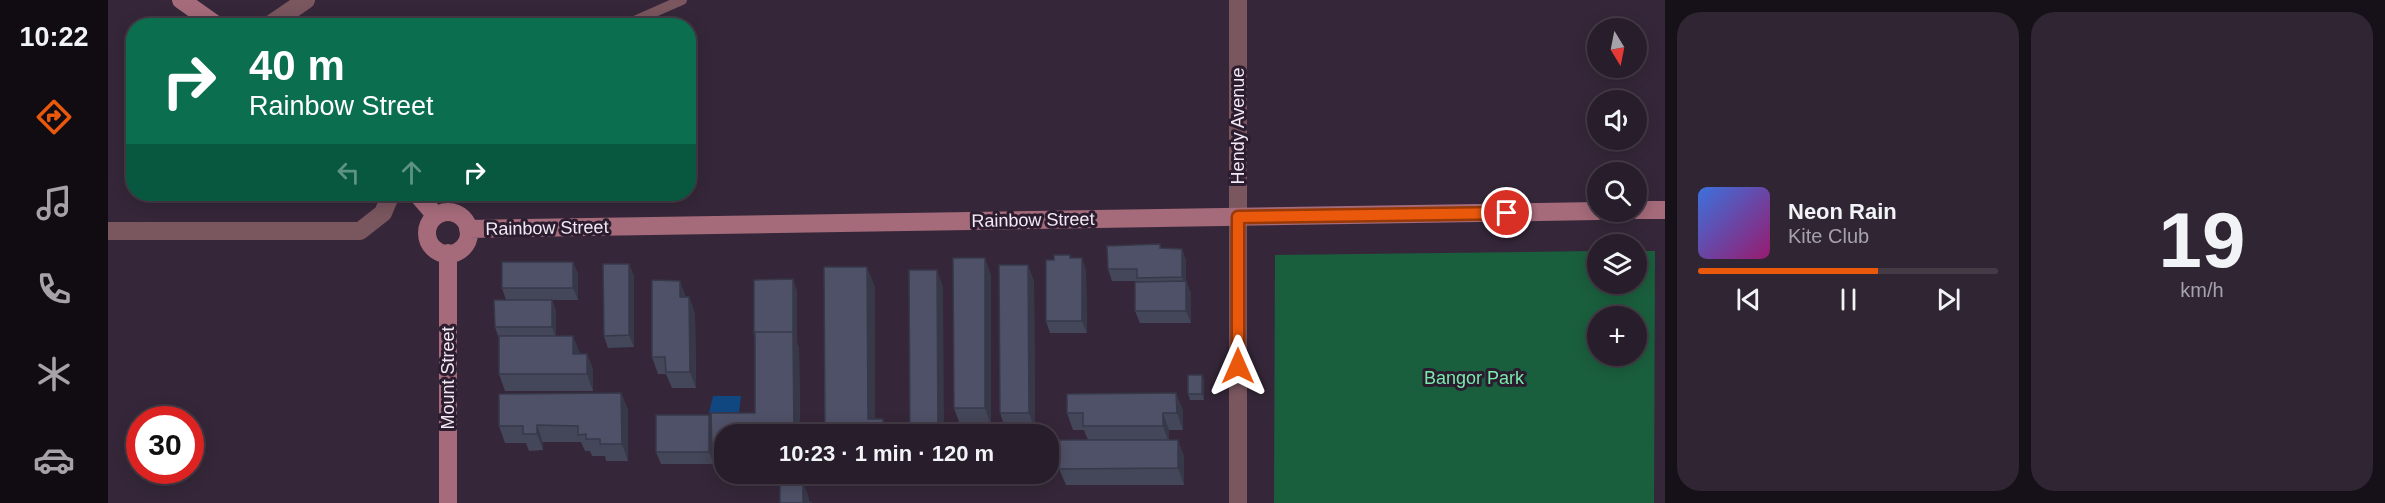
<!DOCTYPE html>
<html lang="en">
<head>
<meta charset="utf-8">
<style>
	:root { --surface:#281d2b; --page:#302633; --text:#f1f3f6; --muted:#a5a2a9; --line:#443b47; --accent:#ea580c }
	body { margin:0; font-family:Helvetica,sans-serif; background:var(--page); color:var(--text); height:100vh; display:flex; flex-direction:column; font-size:22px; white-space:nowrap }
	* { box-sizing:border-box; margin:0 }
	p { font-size:20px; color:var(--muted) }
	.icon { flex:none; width:33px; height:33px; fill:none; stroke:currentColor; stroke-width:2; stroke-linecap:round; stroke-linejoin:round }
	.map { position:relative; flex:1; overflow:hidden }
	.drawer { display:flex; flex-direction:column; gap:12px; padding:12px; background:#161018; width:720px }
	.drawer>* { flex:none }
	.banner { position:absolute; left:18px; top:18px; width:570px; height:183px; border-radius:24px; box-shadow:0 3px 15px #0003,0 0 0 2px var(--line); background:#0b6e4f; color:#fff; overflow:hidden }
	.needle { width:39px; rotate:170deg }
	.tools { position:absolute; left:1479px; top:18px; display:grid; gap:12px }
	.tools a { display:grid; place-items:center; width:60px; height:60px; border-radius:50%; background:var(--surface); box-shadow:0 3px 15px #0003,0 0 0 2px var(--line); font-size:30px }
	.speed { position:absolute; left:18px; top:406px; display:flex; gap:12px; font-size:30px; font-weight:700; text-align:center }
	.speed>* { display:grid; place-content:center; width:78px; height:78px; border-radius:50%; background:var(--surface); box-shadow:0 3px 15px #0003,0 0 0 2px var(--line); line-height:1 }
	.speed .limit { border:9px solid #d22; background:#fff; color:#111 }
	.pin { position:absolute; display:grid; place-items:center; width:51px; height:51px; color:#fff; margin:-26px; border:3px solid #fff; border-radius:50%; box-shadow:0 2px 6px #0007 }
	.me { position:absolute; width:66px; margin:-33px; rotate:0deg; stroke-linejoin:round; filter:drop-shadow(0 0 4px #0008) }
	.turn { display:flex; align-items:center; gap:21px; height:126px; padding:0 24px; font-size:27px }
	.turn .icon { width:78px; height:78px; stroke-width:2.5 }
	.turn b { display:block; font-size:42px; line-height:51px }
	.lanes { display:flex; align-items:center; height:57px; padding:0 24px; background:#0003; justify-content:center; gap:30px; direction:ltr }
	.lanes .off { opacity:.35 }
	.drawer .widget { flex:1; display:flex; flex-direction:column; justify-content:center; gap:9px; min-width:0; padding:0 21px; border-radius:24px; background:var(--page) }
	.drawer .dial { align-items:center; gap:0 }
	.dial b { font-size:78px; line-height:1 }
	.song { display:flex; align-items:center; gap:18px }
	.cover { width:72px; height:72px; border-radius:9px; background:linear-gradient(135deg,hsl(220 70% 55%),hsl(320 70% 35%)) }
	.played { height:6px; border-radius:3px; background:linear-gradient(90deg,var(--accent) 60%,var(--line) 60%) }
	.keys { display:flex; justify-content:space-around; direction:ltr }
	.drawer .tiles { flex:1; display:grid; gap:12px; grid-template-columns:repeat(2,1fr) }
	.trip { position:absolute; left:606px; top:424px; width:345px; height:60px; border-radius:24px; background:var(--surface); box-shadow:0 3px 15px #0003,0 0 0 2px var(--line); font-weight:700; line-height:60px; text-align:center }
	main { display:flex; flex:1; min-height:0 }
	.dock { display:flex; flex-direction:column; width:108px; justify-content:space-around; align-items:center; background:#100c11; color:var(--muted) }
	.dock .icon { width:42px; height:42px }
	.dock .current { color:var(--accent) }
	.dock b { font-size:27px; color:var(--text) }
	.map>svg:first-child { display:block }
	.green { fill:#1a5f3d; fill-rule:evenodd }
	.water { fill:#104780 }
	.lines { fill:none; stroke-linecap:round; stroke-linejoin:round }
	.lane { stroke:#7a565f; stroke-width:10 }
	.street { stroke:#7a565f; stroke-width:18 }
	.secondary { stroke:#a56b7a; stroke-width:18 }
	.wall { fill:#444659 }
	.shaded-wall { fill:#373949 }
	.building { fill:#4f5168; stroke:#373949; stroke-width:1.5 }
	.route-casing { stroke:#983908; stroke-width:15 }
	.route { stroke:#ea580c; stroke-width:10 }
	.labels { text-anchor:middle; stroke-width:6; stroke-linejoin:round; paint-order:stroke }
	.street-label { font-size:18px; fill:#f2e9f4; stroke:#2b1d2f }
	.park-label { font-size:18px; fill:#77ecab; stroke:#2b1d2f }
</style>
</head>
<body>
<main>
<nav class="dock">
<b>10:22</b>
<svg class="icon current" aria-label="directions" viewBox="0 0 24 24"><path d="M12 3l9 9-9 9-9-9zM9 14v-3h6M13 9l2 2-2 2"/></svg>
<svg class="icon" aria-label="music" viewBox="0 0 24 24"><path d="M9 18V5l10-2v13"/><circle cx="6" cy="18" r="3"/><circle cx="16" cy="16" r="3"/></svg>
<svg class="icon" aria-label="phone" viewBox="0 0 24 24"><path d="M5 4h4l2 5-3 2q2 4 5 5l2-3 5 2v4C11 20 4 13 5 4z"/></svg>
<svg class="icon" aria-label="climate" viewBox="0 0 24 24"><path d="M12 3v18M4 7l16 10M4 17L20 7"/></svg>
<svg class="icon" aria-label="car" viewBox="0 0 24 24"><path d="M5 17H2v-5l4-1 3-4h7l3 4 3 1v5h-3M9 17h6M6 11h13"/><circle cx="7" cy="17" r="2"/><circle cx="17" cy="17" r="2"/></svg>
</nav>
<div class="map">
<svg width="1557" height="503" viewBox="0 0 1557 503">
	<rect width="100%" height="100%" fill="#352739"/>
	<path class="green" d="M1489,251L1490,284H1528L1529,251H1547L1546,503H1166L1167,255ZM1490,316H1528V356H1490Z"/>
	<path class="water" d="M605,396H633L631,412L601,413Z"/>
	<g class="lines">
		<path class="lane" d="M515,26L574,0"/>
		<path class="street" d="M1130,0V503
			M160,26L198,0
			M0,231H252L275,213L283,194"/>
		<path class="secondary" d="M73,0L110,26
			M309,194L328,216
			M1528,210H1557
			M319 233a21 21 0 1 1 42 0a21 21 0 1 1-42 0Z
			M360,229L1490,211
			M340,253V503"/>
	</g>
	<path class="wall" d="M1054,248L1074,249L1078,261V281L1083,293V323H1032L1027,311L1030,281H1004L1000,269Z
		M964,258L978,270L979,333H942L938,321Z
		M465,262L470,274V300H444L448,312V336L472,353V354H479L485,370V391H397L391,374V339L387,327L398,300L394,288Z
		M521,264L526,277V347L500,348L496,336Z
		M920,265L926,282L927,430H898L892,413Z
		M883,275V425H852L846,408Z
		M689,291V343L691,348L692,435H616V469H610L605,457L606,464H553L548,452L601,415L604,422L647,413V337L646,334Z
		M578,297H581L587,314L588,388H564L558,374H550L544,357Z
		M1094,375L1096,381V400H1082L1080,394Z
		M513,393L520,410V461H498L497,456H484L482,451H477L473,442H435V450L421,451L418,443H397L391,426Z
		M1075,410V430H1061V440L1076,456V485H958L951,469L980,440L976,430H965L959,413Z"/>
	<path class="shaded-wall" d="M1074,249L1078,261V281L1083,293V323L1078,311V289L1074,277Z
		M877,258L883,275V425L877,408Z
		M974,258L978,270L979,333L974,321Z
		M465,262L470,274V300L465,288Z
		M521,264L526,277V347L521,335Z
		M920,265L926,282L927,430L921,413Z
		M759,267L767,287V435L760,419Z
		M829,270L835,287L836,435H830Z
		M685,279L689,291V343L691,348L692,435H686Z
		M572,281L578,297H572Z
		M581,297L587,314L588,388L582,372Z
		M444,300L448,312V339L444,327Z
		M465,336L472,353L471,371L465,354Z
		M479,354L485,370V391L479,374Z
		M1094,375L1096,381V400L1094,394Z
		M513,393L520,410V461L514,444Z
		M1068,393L1075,410V430L1069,413Z
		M1055,413L1061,430V443L1055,426Z
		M601,415L605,427L604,452L605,457L606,464L601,452Z
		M429,425L435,442V450L429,434Z
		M784,426L788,435H784Z
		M1070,440L1076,456V485L1070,468Z
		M695,481L701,498V503H696Z"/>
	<path class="building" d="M1052,244V248L1074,249V277L1029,278V269H1000L999,246Z
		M946,255H962V258H974V321H938V260H946Z
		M845,258H877V408H846Z
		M394,262H465V288H394Z
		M495,264H521V335L496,336Z
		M891,265H920L921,413H892Z
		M716,267H759L760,419H775V426H784V435H717Z
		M801,270H829L830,435H802Z
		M685,279V332H647V334H646V280Z
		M544,280L572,281V297H581L582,372H558L557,357H544Z
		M1078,281V311H1027V282Z
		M386,300H444V327H387Z
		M647,332H685L686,435H616V452H604L603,413H647Z
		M391,336H465V354H479V374H391Z
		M1080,375H1094V394H1080Z
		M513,393L514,444H492V439H478V434L470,435V426L429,425V434H415V426H391V394Z
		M1068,393L1069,413H1055V426H975V413H959V394Z
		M548,415H601V452H548Z
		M951,440H1070V468L951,469Z
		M695,481V502H703V503H672V482Z"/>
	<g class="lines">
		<defs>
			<path id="route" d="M1130,366V217L1399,213"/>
		</defs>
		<use href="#route" class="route-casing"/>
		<use href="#route" class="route"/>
	</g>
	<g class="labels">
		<g class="street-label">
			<text transform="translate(1130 126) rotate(-90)" y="6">Hendy Avenue</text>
			<text transform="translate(925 220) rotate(-1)" y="6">Rainbow Street</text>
			<text transform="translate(439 228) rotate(-1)" y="6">Rainbow Street</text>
			<text transform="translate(340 378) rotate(-90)" y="6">Mount Street</text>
		</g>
		<g class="park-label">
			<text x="1366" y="384">Bangor Park</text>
		</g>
	</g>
</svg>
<div class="tools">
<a><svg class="needle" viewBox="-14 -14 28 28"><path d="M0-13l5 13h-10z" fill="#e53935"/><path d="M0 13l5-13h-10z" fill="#a5a2a9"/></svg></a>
<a><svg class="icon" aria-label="sound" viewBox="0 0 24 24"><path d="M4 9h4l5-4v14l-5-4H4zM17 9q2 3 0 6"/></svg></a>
<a><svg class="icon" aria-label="search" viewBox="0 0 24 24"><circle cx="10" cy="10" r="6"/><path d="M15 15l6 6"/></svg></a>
<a><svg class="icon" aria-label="layers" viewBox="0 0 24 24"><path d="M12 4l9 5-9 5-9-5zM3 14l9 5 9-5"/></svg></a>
<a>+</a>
</div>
<div class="speed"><div class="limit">30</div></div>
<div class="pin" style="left:1399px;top:213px;background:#d93025"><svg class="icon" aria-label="arrive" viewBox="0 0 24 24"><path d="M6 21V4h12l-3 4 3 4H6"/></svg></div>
<svg class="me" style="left:1130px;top:366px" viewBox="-20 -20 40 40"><path d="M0-17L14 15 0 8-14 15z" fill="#ea580c" stroke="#fff" stroke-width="4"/></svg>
<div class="trip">10:23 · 1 min · 120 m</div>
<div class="banner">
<div class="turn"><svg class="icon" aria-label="right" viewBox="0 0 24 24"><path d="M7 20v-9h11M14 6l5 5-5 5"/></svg><div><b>40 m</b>Rainbow Street</div></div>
<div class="lanes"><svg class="icon off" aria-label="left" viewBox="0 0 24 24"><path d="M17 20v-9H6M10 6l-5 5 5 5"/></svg><svg class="icon off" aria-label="ahead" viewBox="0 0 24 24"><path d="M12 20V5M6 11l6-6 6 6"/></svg><svg class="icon" aria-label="right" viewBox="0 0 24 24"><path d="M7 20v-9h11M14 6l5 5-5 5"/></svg></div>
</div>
</div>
<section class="drawer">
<div class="tiles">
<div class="widget">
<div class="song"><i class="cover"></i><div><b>Neon Rain</b><p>Kite Club</p></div></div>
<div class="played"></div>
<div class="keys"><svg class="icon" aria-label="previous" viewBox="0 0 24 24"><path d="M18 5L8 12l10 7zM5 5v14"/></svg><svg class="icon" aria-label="pause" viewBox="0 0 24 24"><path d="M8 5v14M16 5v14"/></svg><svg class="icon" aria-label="next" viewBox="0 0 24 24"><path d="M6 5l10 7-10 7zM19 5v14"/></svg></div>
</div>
<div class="widget dial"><b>19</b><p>km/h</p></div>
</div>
</section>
</main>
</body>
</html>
